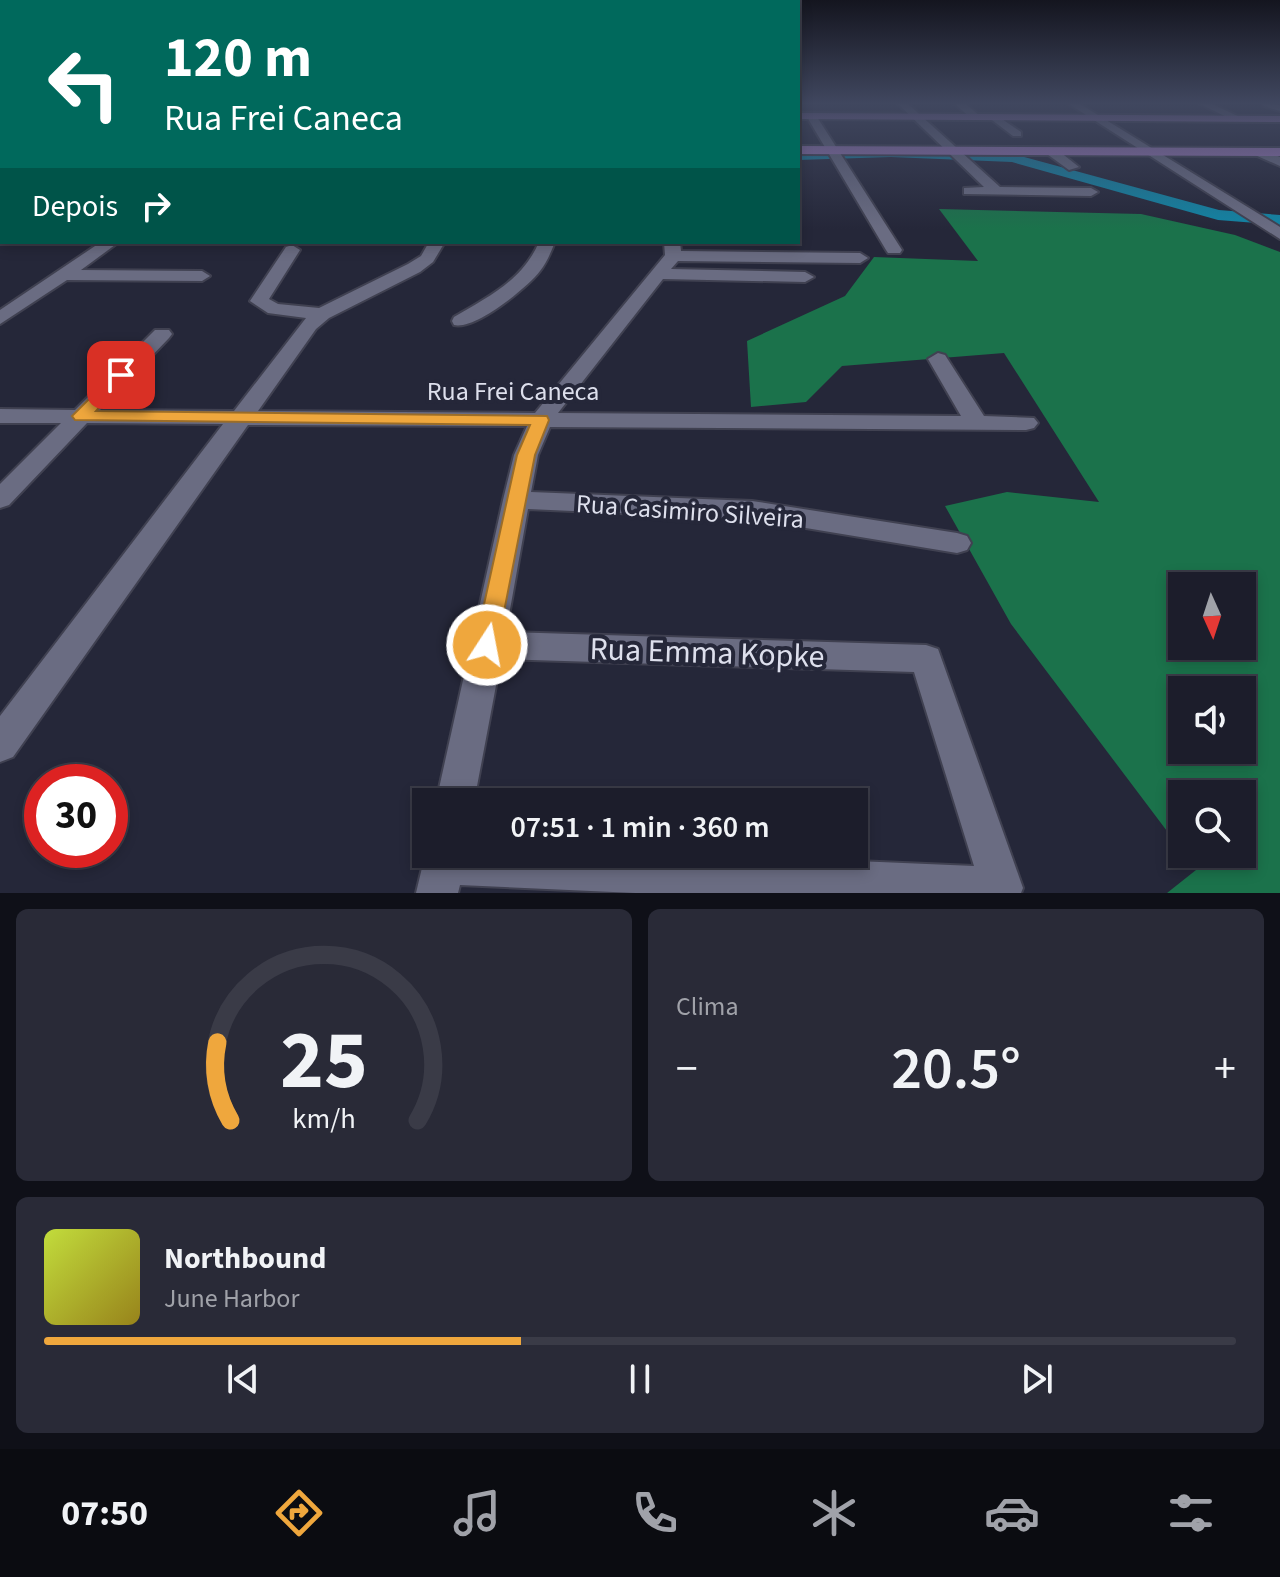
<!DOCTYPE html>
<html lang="pt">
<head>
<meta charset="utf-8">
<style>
	:root { --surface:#1c1d2b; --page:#292a37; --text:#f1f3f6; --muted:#a0a2a9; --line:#3a3b47; --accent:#efa73d }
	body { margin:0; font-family:"Source Sans 3",sans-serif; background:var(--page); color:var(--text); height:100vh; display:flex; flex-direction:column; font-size:30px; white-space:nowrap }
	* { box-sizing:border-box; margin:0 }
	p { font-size:26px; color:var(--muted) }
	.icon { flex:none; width:44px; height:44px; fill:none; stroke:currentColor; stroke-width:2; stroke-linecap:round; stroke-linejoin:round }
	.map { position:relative; height:893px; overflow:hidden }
	.drawer { display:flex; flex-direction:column; gap:16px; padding:16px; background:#0f1018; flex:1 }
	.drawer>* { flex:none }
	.hud { position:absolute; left:0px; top:0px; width:800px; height:244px; box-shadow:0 4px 12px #0003,0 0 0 2px var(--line); background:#00695c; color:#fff; overflow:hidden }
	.needle { width:52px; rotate:177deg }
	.buttons { position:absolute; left:1168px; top:572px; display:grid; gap:16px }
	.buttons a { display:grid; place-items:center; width:88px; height:88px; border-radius:0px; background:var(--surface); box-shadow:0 4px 12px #0003,0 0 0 2px var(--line); font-size:40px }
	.speed { position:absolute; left:24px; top:764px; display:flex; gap:16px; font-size:40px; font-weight:700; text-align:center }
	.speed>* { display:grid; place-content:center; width:104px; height:104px; border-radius:50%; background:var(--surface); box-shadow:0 4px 12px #0003,0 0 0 2px var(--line); line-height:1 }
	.speed .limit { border:12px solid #d22; background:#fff; color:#111 }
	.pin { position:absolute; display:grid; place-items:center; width:68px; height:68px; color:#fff; margin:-34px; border-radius:16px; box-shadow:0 4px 12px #0006 }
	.me { position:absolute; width:88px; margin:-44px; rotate:11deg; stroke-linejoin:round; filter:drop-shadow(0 0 6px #0008) }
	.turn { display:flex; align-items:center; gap:28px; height:168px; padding:0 32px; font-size:36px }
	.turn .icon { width:104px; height:104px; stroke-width:2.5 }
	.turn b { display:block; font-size:56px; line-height:68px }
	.then { display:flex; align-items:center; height:76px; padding:0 32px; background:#0003; gap:16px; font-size:30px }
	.big { font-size:60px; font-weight:600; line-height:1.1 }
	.drawer .card { flex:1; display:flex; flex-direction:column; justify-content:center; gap:12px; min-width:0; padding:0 28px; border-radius:12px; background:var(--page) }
	.drawer .dial { align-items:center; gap:0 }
	.dial svg { height:208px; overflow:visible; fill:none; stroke:var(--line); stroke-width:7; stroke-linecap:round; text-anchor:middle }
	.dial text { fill:var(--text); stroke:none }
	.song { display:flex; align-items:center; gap:24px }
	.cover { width:96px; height:96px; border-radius:12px; background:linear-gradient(135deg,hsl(70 70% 55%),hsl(50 70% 35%)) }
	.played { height:8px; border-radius:4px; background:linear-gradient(90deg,var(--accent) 40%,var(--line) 40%) }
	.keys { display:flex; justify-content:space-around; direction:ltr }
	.heat { display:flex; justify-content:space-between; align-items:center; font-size:44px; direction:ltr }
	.drawer .tiles { flex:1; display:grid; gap:16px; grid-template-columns:1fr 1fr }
	.card:last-child { grid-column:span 2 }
	.trip { position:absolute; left:412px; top:788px; width:456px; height:80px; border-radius:0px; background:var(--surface); box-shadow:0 4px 12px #0003,0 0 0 2px var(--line); font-weight:600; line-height:80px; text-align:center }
	.dock { display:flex; height:128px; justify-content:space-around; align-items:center; background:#0b0c11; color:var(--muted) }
	.dock .icon { width:56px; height:56px }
	.dock .on { color:var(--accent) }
	.dock b { font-size:36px; color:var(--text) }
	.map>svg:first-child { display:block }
	.forest { fill:#1b724b; fill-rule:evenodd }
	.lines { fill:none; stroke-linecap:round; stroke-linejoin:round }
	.river { fill:#1284a4; fill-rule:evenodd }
	.minor-casing { stroke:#404151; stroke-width:4 }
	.major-casing { stroke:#404151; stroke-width:4 }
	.minor { fill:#6a6c82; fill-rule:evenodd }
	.major { fill:#a07cbf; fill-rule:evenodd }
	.route { fill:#efa73d; stroke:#9b6d28; stroke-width:2 }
	.labels { text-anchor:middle; stroke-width:8; stroke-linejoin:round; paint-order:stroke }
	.street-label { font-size:26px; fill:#dddfec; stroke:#252739 }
	.near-street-label { font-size:32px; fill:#dddfec; stroke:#252739 }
</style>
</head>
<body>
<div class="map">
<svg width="1280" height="893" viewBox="0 0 1280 893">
	<rect width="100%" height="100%" fill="#252739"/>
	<path class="forest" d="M939,209L1141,214L1235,235L1280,252V893H1167L1196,870L1184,854H1242V794H1182V851L1011,624L945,506L1007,492L1099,502L1004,353L842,366L806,402L751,407L747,341L845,296L874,257L978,261ZM1182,586H1242V646H1182ZM1182,690H1242V750H1182Z"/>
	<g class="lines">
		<path class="river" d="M891,149L1013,154L1219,210L1280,215V225L1218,220L1012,162L891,157L798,160V152Z"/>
		<defs>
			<path id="minor" d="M898,104H908L1000,187L1091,188L1098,192L1091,196L964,194V188L984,187Z
				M955,104H966L982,118L973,120Z
				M1069,104H1080L1280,227V239Z
				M1200,104H1212L1244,119L1235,121Z
				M1263,104L1280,105V111L1264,106Z
				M808,115L817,117L902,250L900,253H888L886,250L807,117Z
				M996,115L1021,132V136H1013L992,120V116Z
				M1047,148H1055L1079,167L1069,170L1047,154Z
				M1259,148L1280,157V166L1255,155V149Z
				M0,190H2L0,199Z
				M101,242H119L81,270L202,271L210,276L202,281L67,280L0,324V310Z
				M429,242H445L433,262L420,272L329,318L316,329L258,411L535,413L665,255L664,242H680L681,251L860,253L868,258L860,263L678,261L671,269L805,272L814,277L805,282L663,279L558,413L961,416L928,359L938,353L945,355L984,416L1034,418L1038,423L1034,428L1026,430L550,427L538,455L531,492L752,501L957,533L967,536L971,543L967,550L957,553L752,519L528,509L506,632L926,645L938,649L1023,888L1021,893H635L460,885L458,893H416L426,851V854H695L974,866L914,672L501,659L474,802H436L503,500L514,455L527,426L248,425L13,757L0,762V716L223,424L87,423L9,505L0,508V484L61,423H0V409L75,410L155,330H169L172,334L169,338L100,410L234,411L306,318L268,313L250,301L286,247L292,245L300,250L269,299L278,304L319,308L408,264L421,256Z
				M539,242H555C551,252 547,262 540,271C527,288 475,330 454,325L452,321L454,317C488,297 523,280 539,242Z"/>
			<path id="major" d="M0,109H2V115H0Z
				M798,113L1280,116V122L798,119Z
				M0,142H2V148H0Z
				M798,146L1280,148V156L798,154Z"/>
		</defs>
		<use href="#minor" class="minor-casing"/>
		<use href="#major" class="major-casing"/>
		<use href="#minor" class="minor"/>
		<use href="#major" class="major"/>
	</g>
	<linearGradient id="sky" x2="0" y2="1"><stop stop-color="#14151f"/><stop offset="0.45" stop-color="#40475f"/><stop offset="1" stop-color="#40475f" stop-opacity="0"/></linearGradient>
	<rect width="1280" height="229" fill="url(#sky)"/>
	<path class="route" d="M121,370L129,375L96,411L547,416L549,420L535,455L496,652L487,655L479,652L475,645L517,455L530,425L75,420L72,416L116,372Z"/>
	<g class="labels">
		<g class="street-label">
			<text x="513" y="400">Rua Frei Caneca</text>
			<text transform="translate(690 511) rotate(4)" y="9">Rua Casimiro Silveira</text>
		</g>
		<g class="near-street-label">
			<text transform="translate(707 652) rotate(2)" y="11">Rua Emma Kopke</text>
		</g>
	</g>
</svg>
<div class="buttons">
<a><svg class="needle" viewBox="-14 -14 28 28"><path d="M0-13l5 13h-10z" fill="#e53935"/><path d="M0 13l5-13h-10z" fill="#a0a2a9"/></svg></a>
<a><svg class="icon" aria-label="sound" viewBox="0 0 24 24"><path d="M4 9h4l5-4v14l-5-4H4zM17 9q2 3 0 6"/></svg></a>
<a><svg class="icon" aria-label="search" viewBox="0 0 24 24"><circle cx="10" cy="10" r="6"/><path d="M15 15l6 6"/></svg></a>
</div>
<div class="speed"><div class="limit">30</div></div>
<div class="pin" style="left:121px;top:375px;background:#d93025"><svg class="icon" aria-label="arrive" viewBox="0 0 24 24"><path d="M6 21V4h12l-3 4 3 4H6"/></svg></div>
<svg class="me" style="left:487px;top:645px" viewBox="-20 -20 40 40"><circle r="17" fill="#efa73d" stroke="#fff" stroke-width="3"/><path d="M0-11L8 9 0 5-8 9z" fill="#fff"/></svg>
<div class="trip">07:51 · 1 min · 360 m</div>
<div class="hud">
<div class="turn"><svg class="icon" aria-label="left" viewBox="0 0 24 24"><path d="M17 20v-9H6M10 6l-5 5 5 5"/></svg><div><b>120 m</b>Rua Frei Caneca</div></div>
<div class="then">Depois<svg class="icon" aria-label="right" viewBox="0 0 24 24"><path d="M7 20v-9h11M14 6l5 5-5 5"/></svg></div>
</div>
</div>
<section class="drawer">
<div class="tiles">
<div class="card dial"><svg viewBox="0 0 100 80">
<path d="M14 69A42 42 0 1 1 86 69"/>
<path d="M14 69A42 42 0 0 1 9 39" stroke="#efa73d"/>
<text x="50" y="56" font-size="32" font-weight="700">25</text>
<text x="50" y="72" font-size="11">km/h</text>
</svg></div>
<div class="card"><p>Clima</p>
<div class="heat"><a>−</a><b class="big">20.5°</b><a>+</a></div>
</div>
<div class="card">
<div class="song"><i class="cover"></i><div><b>Northbound</b><p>June Harbor</p></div></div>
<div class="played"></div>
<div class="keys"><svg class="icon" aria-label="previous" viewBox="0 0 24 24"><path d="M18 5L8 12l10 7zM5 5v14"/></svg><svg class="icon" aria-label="pause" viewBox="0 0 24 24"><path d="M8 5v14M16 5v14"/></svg><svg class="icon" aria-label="next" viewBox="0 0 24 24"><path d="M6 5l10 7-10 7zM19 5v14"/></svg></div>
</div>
</div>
</section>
<nav class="dock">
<b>07:50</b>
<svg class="icon on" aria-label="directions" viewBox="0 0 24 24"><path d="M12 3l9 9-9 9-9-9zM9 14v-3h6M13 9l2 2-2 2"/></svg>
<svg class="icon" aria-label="music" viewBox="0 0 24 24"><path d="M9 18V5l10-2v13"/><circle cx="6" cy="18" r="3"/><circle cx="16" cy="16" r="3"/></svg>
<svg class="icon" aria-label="phone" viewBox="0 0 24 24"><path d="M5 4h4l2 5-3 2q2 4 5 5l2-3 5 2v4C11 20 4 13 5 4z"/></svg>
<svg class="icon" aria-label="climate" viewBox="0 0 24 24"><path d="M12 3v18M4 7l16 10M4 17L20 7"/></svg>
<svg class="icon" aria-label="car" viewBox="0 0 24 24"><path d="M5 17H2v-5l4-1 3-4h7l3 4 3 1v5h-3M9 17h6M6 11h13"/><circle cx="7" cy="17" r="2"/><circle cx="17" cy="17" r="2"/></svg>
<svg class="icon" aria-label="filters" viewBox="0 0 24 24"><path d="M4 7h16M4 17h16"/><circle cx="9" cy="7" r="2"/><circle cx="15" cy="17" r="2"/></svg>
</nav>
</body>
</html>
